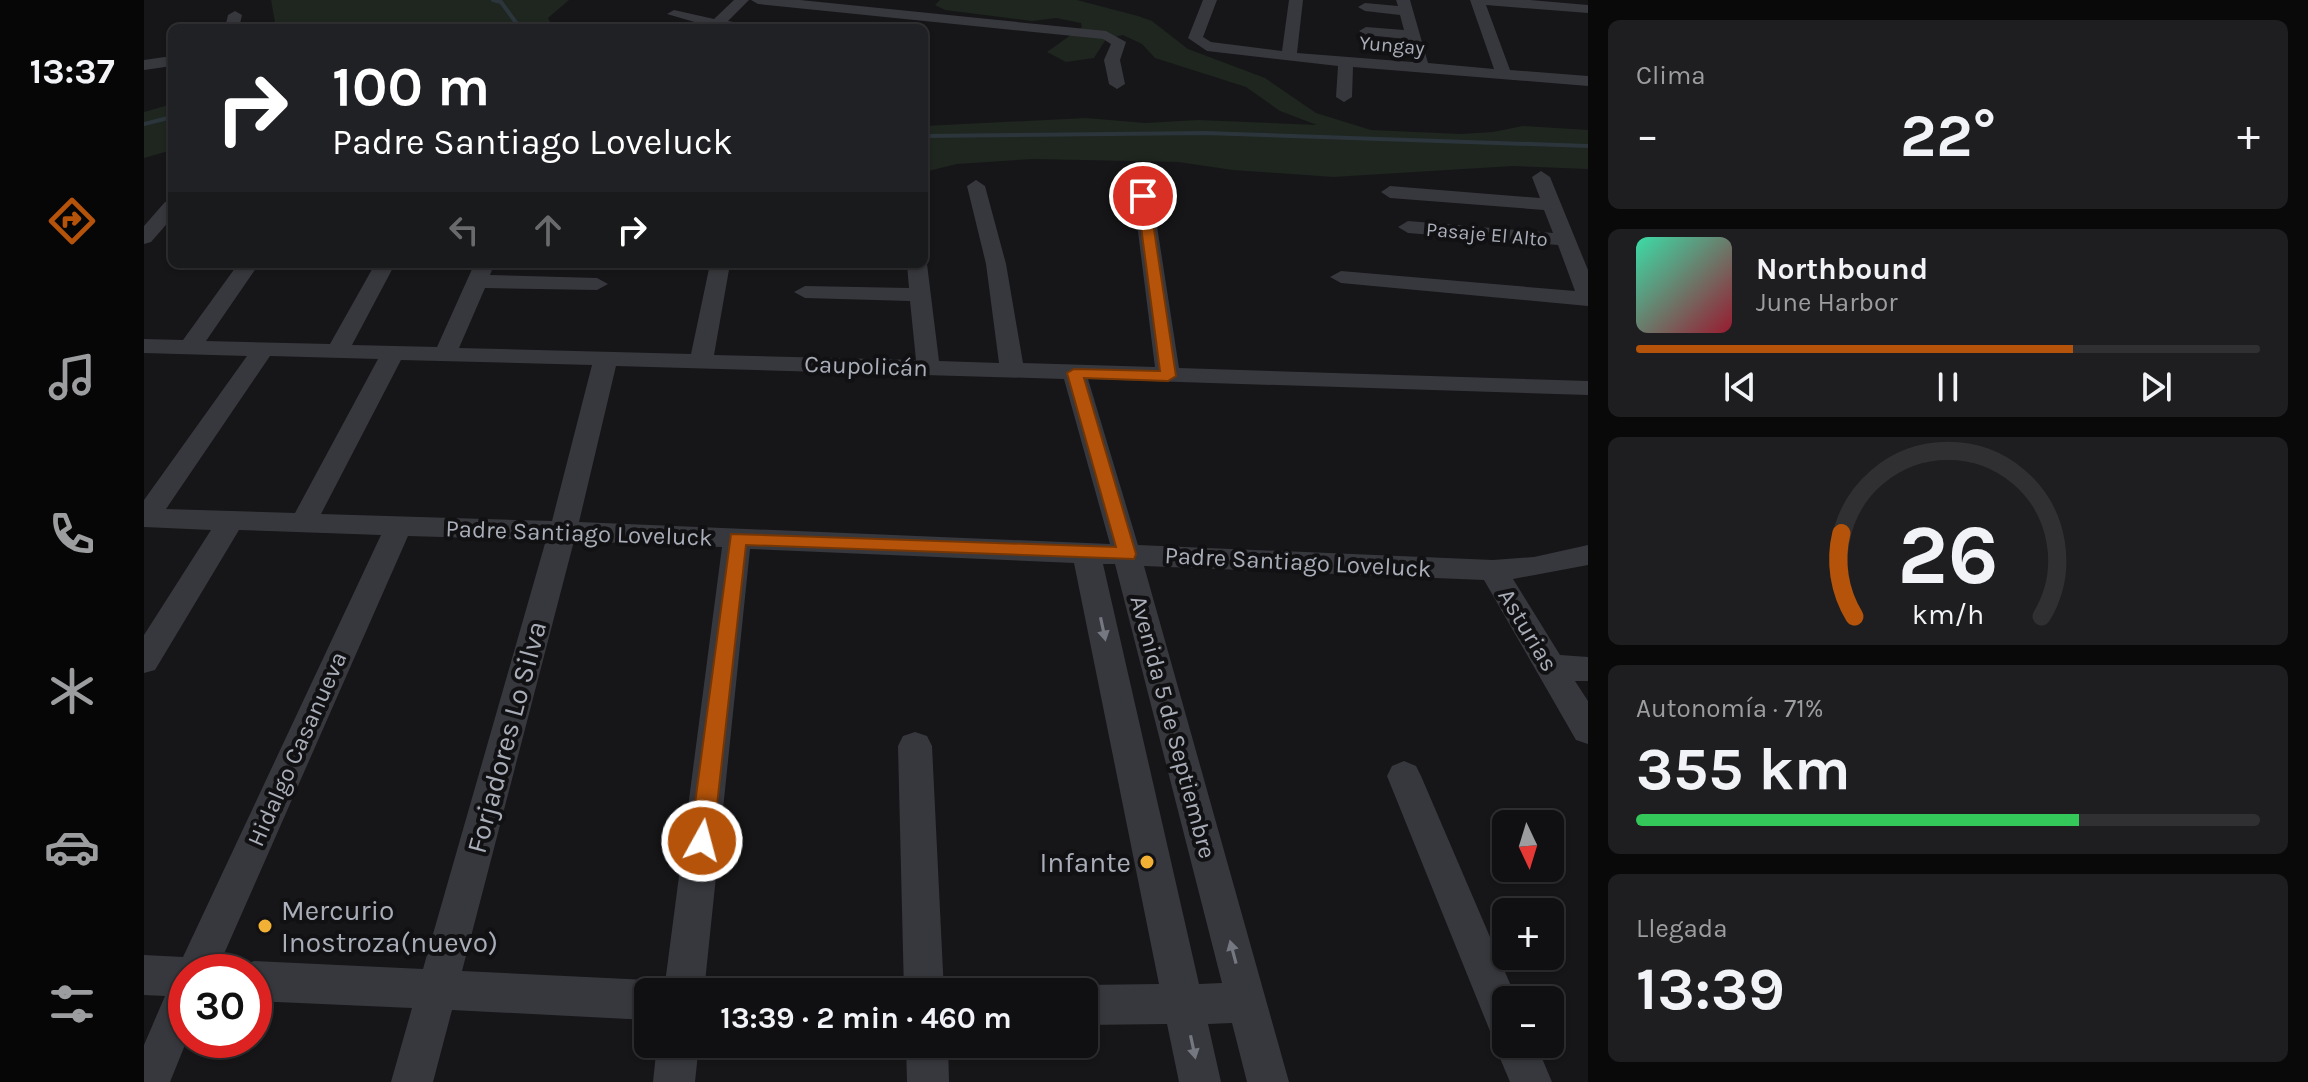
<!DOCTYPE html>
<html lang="es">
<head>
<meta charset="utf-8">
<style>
	:root { --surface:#101012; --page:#1e1e20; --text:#f1f3f6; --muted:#9c9d9f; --line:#303032; --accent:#b45309 }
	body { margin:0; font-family:Karla,sans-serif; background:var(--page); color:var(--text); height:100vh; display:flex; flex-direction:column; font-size:30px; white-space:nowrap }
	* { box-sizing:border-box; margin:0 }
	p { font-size:26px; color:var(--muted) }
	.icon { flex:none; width:44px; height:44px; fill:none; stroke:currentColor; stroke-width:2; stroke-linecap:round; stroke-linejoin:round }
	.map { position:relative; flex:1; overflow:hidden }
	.sheet { display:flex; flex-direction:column; gap:20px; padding:20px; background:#09090a; width:720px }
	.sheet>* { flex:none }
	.top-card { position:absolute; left:24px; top:24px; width:760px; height:244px; border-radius:12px; box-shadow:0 2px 6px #0004,0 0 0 2px var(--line); background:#202124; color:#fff; overflow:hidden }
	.needle { width:52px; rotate:176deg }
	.fabs { position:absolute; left:1348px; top:810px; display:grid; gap:16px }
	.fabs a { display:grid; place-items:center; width:72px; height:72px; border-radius:12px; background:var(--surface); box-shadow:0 2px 6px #0004,0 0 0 2px var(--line); font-size:40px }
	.speed { position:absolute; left:24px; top:954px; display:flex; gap:16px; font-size:40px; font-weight:700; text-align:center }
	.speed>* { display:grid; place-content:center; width:104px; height:104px; border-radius:50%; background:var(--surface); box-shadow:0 2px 6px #0004,0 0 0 2px var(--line); line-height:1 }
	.speed .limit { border:12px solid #d22; background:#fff; color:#111 }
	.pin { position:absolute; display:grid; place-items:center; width:68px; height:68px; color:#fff; margin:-34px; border:4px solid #fff; border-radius:50%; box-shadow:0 2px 8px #0007 }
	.me { position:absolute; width:88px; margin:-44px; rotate:7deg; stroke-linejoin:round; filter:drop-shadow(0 0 6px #0008) }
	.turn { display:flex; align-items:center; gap:28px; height:168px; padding:0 32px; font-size:36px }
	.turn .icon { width:104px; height:104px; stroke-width:2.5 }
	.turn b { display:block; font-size:56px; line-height:68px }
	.lanes { display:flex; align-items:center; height:76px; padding:0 32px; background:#0003; justify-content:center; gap:40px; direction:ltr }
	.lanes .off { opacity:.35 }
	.big { font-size:60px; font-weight:700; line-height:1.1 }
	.sheet .tile { flex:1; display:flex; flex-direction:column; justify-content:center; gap:12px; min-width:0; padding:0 28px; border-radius:12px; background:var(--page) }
	.sheet .dial { align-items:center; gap:0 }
	.dial svg { height:208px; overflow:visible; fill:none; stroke:var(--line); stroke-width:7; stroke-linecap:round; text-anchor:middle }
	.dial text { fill:var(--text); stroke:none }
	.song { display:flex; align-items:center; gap:24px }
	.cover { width:96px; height:96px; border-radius:12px; background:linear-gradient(135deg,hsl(160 70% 55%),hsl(350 70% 35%)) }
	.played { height:8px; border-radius:4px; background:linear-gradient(90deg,var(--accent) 70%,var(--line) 70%) }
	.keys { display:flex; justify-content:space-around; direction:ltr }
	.heat { display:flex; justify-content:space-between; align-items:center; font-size:44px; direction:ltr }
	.charge { height:12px; border-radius:6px; background:linear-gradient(90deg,#34c759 71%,var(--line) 0) }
	.trip { position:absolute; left:490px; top:978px; width:464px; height:80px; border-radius:12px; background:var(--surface); box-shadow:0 2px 6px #0004,0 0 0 2px var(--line); font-weight:700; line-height:80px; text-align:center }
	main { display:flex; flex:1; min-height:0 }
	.dock { display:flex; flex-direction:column; width:144px; justify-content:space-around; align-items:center; background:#060607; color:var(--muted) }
	.dock .icon { width:56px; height:56px }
	.dock .on { color:var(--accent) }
	.dock b { font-size:36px; color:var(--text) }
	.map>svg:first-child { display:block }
	.green { fill:#1e261f }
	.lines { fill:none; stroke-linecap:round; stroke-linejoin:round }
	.stream { stroke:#2c353c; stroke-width:4 }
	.minor { fill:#37383d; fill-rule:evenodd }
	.oneway { fill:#757881 }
	.route { fill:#b45309; stroke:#753606; stroke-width:2 }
	.poi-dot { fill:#f2b134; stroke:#111113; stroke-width:3 }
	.labels { text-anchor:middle; stroke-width:8; stroke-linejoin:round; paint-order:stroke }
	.far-street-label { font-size:20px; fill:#a8adb8; stroke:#111113 }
	.street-label { font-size:24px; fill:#a8adb8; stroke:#111113 }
	.near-street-label { font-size:28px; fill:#a8adb8; stroke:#111113 }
	.near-poi-label { font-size:28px; fill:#a8adb8; stroke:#111113; text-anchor:end }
</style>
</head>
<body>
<main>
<nav class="dock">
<b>13:37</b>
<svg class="icon on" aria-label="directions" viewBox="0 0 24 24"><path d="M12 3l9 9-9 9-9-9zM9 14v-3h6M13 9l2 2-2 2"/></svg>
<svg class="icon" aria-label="music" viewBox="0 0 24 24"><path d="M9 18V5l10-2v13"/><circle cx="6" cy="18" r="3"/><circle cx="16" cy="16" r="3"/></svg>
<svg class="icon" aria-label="phone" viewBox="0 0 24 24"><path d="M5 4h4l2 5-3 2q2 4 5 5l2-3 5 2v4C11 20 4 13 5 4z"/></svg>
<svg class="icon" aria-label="climate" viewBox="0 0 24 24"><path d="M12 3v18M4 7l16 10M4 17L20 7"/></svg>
<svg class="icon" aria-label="car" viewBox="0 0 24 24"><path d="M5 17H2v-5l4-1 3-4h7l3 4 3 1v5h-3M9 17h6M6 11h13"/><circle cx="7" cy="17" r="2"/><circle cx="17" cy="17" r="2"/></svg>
<svg class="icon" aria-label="filters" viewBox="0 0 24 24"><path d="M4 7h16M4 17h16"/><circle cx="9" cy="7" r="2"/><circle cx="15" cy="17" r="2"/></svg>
</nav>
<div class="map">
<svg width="1444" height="1082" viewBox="0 0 1444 1082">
	<rect width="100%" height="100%" fill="#161618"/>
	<path class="green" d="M127,0H425L404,18L409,28H132Z
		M796,0H933L994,16L1008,21L1044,49L1121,78L1172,113L1227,130L1317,134L1349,132L1379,126L1444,130V169L1369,166L1189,177L1089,170L1034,162L889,159L813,164L780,172V126L942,118L1001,123L1054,120L1173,125L1136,111L1102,87L1011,58L998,44L979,35L962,39L950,58L922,62L903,52L938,27L937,23L912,18L888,21L801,10L791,5Z
		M28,104V150L0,158V112Z"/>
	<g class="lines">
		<path class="stream" d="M349,0L357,2L376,28
			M0,124L28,117
			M780,136L1061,133L1444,146"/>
		<path class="minor" d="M590,0H605L584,21L606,25L608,28H571L523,14L530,10L570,19Z
			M607,0H656L962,31L982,42L976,60L981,84L973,89L965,84L960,60L967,44L959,39L614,4Z
			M1059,0H1073L1059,37L1067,42L1138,51L1145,0H1159L1153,53L1268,62L1262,39L1222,35L1215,31L1222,27L1260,30L1256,15L1221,11L1214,7L1221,3L1254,6L1252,0H1266L1284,63L1350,69L1326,0H1386L1444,5V13L1342,5L1366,70L1444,76V86L1209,67L1208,97L1200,102L1192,97L1194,66L1063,51L1044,38Z
			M91,11L98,15L95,28H81L84,15Z
			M28,56V66L0,70V60Z
			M995,163L1004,168L1035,368L1444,381V395L944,379L994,545L1349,560L1390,557L1444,545V565L1369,579L1416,655L1444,657V681H1431L1444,701V744L1432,740L1340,580L1000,566L1145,1082H1103L1088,1023L1064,1024L1077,1082H1035L1023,1024L940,1025V992H925L940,985L1015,984L930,563L606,549L560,992H504V1020L308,1010L289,1082H247L268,1008L110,1001V972H94L96,967L110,961L279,969L402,540L264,536L72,972H42L43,1040L26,1082H0V1045L21,996L0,995V955L39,957L237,535L95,530L11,670L0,673V635L67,530L0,527V500L103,356L0,353V339L39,340L94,264H115L62,341L186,344L231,264H251L208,345L293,347L329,267L331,264H347L349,267L346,275L453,278L464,284L453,290L341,288L315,348L547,354L566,264H586L570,355L772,360L766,301L661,298L650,292L661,286L765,288L763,264H780V260L783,264L795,361L855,363L842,264L823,186L832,180L841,186L862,264L879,363L1011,367L986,168ZM126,356L234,359L151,513L22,509ZM257,360L448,365L408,521L177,514ZM472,366L920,379L966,544L435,522ZM430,541L578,547L520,991L518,986L504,980L318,971ZM959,564H971L1078,983L1055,984Z
			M1397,171L1406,177L1444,270V306L1197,283L1186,277L1197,271L1431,291L1414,245L1264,233L1254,227L1264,221L1409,233L1400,210L1246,198L1237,192L1246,186L1396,198L1388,177Z
			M28,200V218L7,242L0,244V226L21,202Z
			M771,732L783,736L788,746L800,992H760L754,746L759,736Z
			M1260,761L1272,766L1277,776L1373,1000H1362V1044H1392L1408,1082H1366L1350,1044L1353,1038L1348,1036L1243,776L1248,766Z
			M513,1044H555L551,1082H509Z
			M762,1044H804L805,1082H763Z"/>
	</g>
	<defs><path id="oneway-solid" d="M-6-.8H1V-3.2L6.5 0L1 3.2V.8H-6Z" transform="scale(2)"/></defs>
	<g class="oneway">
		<use href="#oneway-solid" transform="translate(959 629) rotate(78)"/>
		<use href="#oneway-solid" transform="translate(1089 952) rotate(-105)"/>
		<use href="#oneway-solid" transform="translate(1049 1047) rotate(78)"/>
	</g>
	<path class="route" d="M999,192L1005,196L1032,376L1024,381L940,378L992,554L990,559L602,545L569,841L566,848L558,851L550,848L546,841L587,534L972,547L923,373L930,369L1016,371L993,196Z"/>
	<g class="poi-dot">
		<circle cx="1003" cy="862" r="8"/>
		<circle cx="121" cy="926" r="8"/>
	</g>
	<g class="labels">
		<g class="far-street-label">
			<text transform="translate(1248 45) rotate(5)" y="7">Yungay</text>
			<text transform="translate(1343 234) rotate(5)" y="7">Pasaje El Alto</text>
		</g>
		<g class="street-label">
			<text transform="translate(722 366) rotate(2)" y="8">Caupolicán</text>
			<text transform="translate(435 533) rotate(2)" y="8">Padre Santiago Loveluck</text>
			<text transform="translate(1154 562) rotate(3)" y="8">Padre Santiago Loveluck</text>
			<text transform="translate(1384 630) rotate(59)" y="8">Asturias</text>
			<text transform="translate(1029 727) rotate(75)" y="8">Avenida 5 de Septiembre</text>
			<text transform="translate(153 749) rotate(-66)" y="8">Hidalgo Casanueva</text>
		</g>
		<g class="near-street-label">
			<text transform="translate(362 737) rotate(-75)" y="10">Forjadores Lo Silva</text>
		</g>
		<g class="near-poi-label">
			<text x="987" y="872">Infante</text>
			<text x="137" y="920" text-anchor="start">Mercurio<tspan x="137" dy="32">Inostroza(nuevo)</tspan></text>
		</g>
	</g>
</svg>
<div class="fabs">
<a><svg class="needle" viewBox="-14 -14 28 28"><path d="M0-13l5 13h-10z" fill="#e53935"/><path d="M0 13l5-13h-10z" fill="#9c9d9f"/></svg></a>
<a>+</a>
<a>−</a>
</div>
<div class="speed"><div class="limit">30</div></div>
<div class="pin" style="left:999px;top:196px;background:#d93025"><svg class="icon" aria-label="arrive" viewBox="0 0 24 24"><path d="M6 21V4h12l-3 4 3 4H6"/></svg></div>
<svg class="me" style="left:558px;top:841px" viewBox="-20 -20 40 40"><circle r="17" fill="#b45309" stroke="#fff" stroke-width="3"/><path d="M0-11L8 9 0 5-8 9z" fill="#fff"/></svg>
<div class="trip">13:39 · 2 min · 460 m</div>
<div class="top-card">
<div class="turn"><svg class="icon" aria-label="right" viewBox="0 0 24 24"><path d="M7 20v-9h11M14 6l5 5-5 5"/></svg><div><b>100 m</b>Padre Santiago Loveluck</div></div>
<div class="lanes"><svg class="icon off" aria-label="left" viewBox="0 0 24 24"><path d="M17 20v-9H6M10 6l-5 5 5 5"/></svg><svg class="icon off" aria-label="ahead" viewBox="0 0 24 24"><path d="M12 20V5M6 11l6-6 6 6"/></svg><svg class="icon" aria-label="right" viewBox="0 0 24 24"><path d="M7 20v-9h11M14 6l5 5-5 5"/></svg></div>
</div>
</div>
<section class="sheet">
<div class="tile"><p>Clima</p>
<div class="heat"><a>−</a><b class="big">22°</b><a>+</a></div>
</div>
<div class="tile">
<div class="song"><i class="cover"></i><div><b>Northbound</b><p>June Harbor</p></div></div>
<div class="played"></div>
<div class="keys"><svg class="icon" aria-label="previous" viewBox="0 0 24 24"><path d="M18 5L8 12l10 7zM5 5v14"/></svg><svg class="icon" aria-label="pause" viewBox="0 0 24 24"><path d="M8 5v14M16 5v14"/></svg><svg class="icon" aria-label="next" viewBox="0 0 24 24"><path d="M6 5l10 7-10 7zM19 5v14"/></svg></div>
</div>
<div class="tile dial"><svg viewBox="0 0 100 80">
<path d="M14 69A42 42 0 1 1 86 69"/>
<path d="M14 69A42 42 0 0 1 9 37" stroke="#b45309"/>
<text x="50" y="56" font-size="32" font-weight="700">26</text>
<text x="50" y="72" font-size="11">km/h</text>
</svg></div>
<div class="tile"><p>Autonomía · 71%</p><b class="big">355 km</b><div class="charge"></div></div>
<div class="tile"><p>Llegada</p><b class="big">13:39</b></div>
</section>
</main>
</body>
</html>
